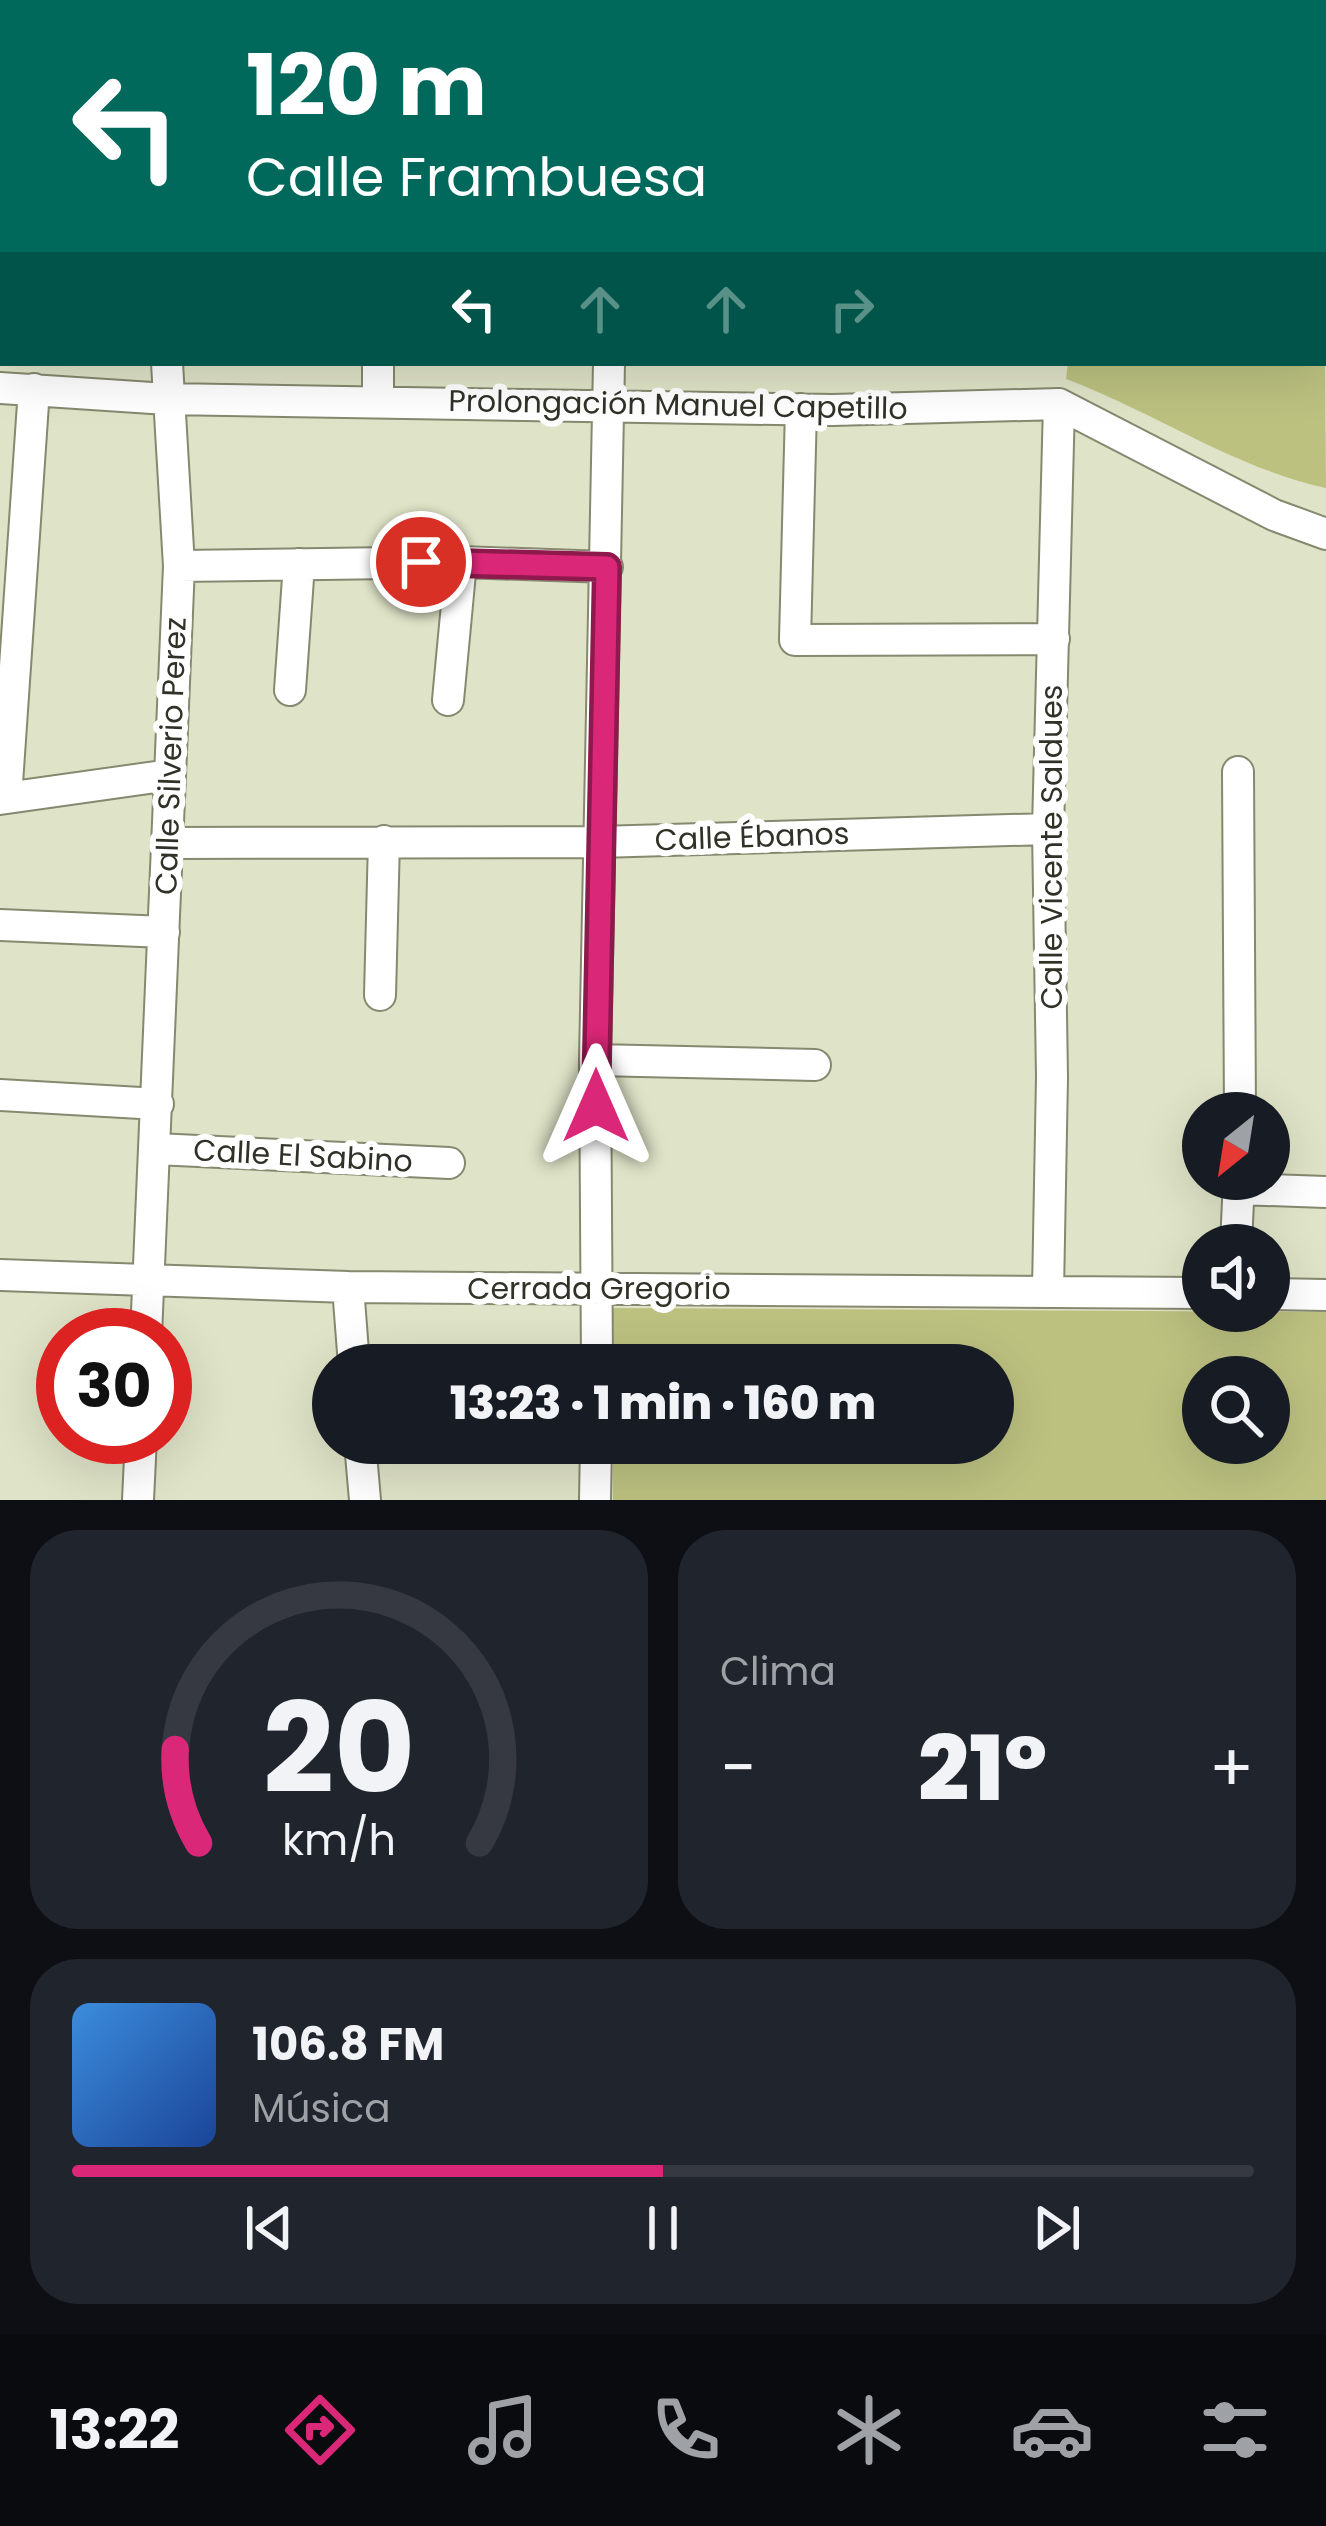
<!DOCTYPE html>
<html lang="es">
<head>
<meta charset="utf-8">
<style>
	:root { --surface:#171b24; --page:#20242c; --text:#f1f3f6; --muted:#9ea1a6; --line:#363941; --accent:#db2777 }
	body { margin:0; font-family:Poppins,sans-serif; background:var(--page); color:var(--text); height:100vh; display:flex; flex-direction:column; font-size:45px; white-space:nowrap }
	* { box-sizing:border-box; margin:0 }
	p { font-size:39px; color:var(--muted) }
	.icon { flex:none; width:66px; height:66px; fill:none; stroke:currentColor; stroke-width:2; stroke-linecap:round; stroke-linejoin:round }
	.map { position:relative; height:1500px; overflow:hidden }
	.drawer { display:flex; flex-direction:column; gap:30px; padding:30px; background:#0d0f14; flex:1 }
	.drawer>* { flex:none }
	.banner { position:absolute; left:0px; top:0px; width:1326px; height:366px; box-shadow:0 12px 48px #0002; background:#00695c; color:#fff; overflow:hidden }
	.needle { width:78px; rotate:210deg }
	.fabs { position:absolute; left:1182px; top:1092px; display:grid; gap:24px }
	.fabs a { display:grid; place-items:center; width:108px; height:108px; border-radius:50%; background:var(--surface); box-shadow:0 12px 48px #0002; font-size:60px }
	.speed { position:absolute; left:36px; top:1308px; display:flex; gap:24px; font-size:60px; font-weight:700; text-align:center }
	.speed>* { display:grid; place-content:center; width:156px; height:156px; border-radius:50%; background:var(--surface); box-shadow:0 12px 48px #0002; line-height:1 }
	.speed .limit { border:18px solid #d22; background:#fff; color:#111 }
	.pin { position:absolute; display:grid; place-items:center; width:102px; height:102px; color:#fff; margin:-51px; border:6px solid #fff; border-radius:50%; box-shadow:0 3px 12px #0007 }
	.me { position:absolute; width:132px; margin:-66px; rotate:0deg; stroke-linejoin:round; filter:drop-shadow(0 0 9px #0008) }
	.turn { display:flex; align-items:center; gap:42px; height:252px; padding:0 48px; font-size:54px }
	.turn .icon { width:156px; height:156px; stroke-width:2.5 }
	.turn b { display:block; font-size:84px; line-height:102px }
	.lanes { display:flex; align-items:center; height:114px; padding:0 48px; background:#0003; justify-content:center; gap:60px; direction:ltr }
	.lanes .off { opacity:.35 }
	.big { font-size:90px; font-weight:800; line-height:1.1 }
	.drawer .tile { flex:1; display:flex; flex-direction:column; justify-content:center; gap:18px; min-width:0; padding:0 42px; border-radius:48px; background:var(--page) }
	.drawer .dial { align-items:center; gap:0 }
	.dial svg { height:312px; overflow:visible; fill:none; stroke:var(--line); stroke-width:7; stroke-linecap:round; text-anchor:middle }
	.dial text { fill:var(--text); stroke:none }
	.song { display:flex; align-items:center; gap:36px }
	.cover { width:144px; height:144px; border-radius:18px; background:linear-gradient(135deg,hsl(210 70% 55%),hsl(220 70% 35%)) }
	.played { height:12px; border-radius:6px; background:linear-gradient(90deg,var(--accent) 50%,var(--line) 50%) }
	.keys { display:flex; justify-content:space-around; direction:ltr }
	.heat { display:flex; justify-content:space-between; align-items:center; font-size:66px; direction:ltr }
	.drawer .tiles { flex:1; display:grid; gap:30px; grid-template-columns:1fr 1fr }
	.tile:last-child { grid-column:span 2 }
	.trip { position:absolute; left:312px; top:1344px; width:702px; height:120px; border-radius:60px; background:var(--surface); box-shadow:0 12px 48px #0002; font-weight:800; line-height:120px; text-align:center }
	.tabs { display:flex; height:192px; justify-content:space-around; align-items:center; background:#090b0e; color:var(--muted) }
	.tabs .icon { width:84px; height:84px }
	.tabs .on { color:var(--accent) }
	.tabs b { font-size:54px; color:var(--text) }
	.map>svg:first-child { display:block }
	.green { fill:#bcc180; fill-rule:evenodd }
	.lines { fill:none; stroke-linecap:round; stroke-linejoin:round }
	.river { stroke:#949a40; stroke-width:54 }
	.minor-casing { stroke:#86886f; stroke-width:34 }
	.minor { stroke:#fff; stroke-width:30 }
	.route-casing { stroke:#8e194d; stroke-width:30 }
	.route { stroke:#db2777; stroke-width:21 }
	.labels { text-anchor:middle; stroke-width:12; stroke-linejoin:round; paint-order:stroke }
	.street-label { font-size:30px; fill:#303127; stroke:#fff }
</style>
</head>
<body>
<div class="map">
<svg width="1326" height="1500" viewBox="0 0 1326 1500">
	<rect width="100%" height="100%" fill="#dfe3c7"/>
	<path class="green" d="M1323,134L1326,488C1234,468 1154,412 1066,379L1068,363H1323Z
		M613,1308L1326,1312V1500H613V1443H993V1365H613ZM1203,1377H1269V1443H1203Z"/>
	<g class="lines">
		<path class="river" d="M891,0V3
			M1323,130L1326,125"/>
		<defs>
			<path id="minor" d="M167,3V0
				M386,3V0
				M607,3V0
				M1227,3V0
				M0,86H3
				M0,388L167,399L832,410L1059,404L1274,515L1326,534
				M378,402V363
				M801,409L795,640L1054,639
				M179,566L461,562L607,567
				M290,690L299,564
				M448,700L461,562
				M1238,772L1240,1113
				M6,798L34,389
				M0,799L170,775
				M168,843L598,842L1048,829
				M0,925L164,932
				M380,995L384,841
				M595,1060L815,1065
				M0,1095L158,1104
				M156,1149L449,1163
				M1239,1189L1326,1192
				M1236,1245L1239,1179
				M0,1275L348,1287L1203,1293
				M348,1287L354,1365
				M1048,1291L1052,1077L1048,829L1059,404
				M1269,1294L1326,1295
				M146,1335L179,566L167,363
				M597,1365L595,1060L609,363
				M360,1443L365,1500
				M138,1500L141,1437
				M595,1500L596,1443"/>
		</defs>
		<use href="#minor" class="minor-casing"/>
		<use href="#minor" class="minor"/>
	</g>
	<g class="lines">
		<defs>
			<path id="route" d="M421,562L607,567L596,1106"/>
		</defs>
		<use href="#route" class="route-casing"/>
		<use href="#route" class="route"/>
	</g>
	<g class="labels">
		<g class="street-label">
			<text transform="translate(678 405) rotate(1)" y="10">Prolongación Manuel Capetillo</text>
			<text transform="translate(171 756) rotate(-88)" y="10">Calle Silverio Perez</text>
			<text transform="translate(752 837) rotate(-2)" y="10">Calle Ébanos</text>
			<text transform="translate(1052 847) rotate(-90)" y="10">Calle Vicente Saldues</text>
			<text transform="translate(303 1156) rotate(3)" y="10">Calle El Sabino</text>
			<text x="599" y="1299">Cerrada Gregorio</text>
		</g>
	</g>
</svg>
<div class="fabs">
<a><svg class="needle" viewBox="-14 -14 28 28"><path d="M0-13l5 13h-10z" fill="#e53935"/><path d="M0 13l5-13h-10z" fill="#9ea1a6"/></svg></a>
<a><svg class="icon" aria-label="sound" viewBox="0 0 24 24"><path d="M4 9h4l5-4v14l-5-4H4zM17 9q2 3 0 6"/></svg></a>
<a><svg class="icon" aria-label="search" viewBox="0 0 24 24"><circle cx="10" cy="10" r="6"/><path d="M15 15l6 6"/></svg></a>
</div>
<div class="speed"><div class="limit">30</div></div>
<div class="pin" style="left:421px;top:562px;background:#d93025"><svg class="icon" aria-label="arrive" viewBox="0 0 24 24"><path d="M6 21V4h12l-3 4 3 4H6"/></svg></div>
<svg class="me" style="left:596px;top:1106px" viewBox="-20 -20 40 40"><path d="M0-17L14 15 0 8-14 15z" fill="#db2777" stroke="#fff" stroke-width="4"/></svg>
<div class="trip">13:23 · 1 min · 160 m</div>
<div class="banner">
<div class="turn"><svg class="icon" aria-label="left" viewBox="0 0 24 24"><path d="M17 20v-9H6M10 6l-5 5 5 5"/></svg><div><b>120 m</b>Calle Frambuesa</div></div>
<div class="lanes"><svg class="icon" aria-label="left" viewBox="0 0 24 24"><path d="M17 20v-9H6M10 6l-5 5 5 5"/></svg><svg class="icon off" aria-label="ahead" viewBox="0 0 24 24"><path d="M12 20V5M6 11l6-6 6 6"/></svg><svg class="icon off" aria-label="ahead" viewBox="0 0 24 24"><path d="M12 20V5M6 11l6-6 6 6"/></svg><svg class="icon off" aria-label="right" viewBox="0 0 24 24"><path d="M7 20v-9h11M14 6l5 5-5 5"/></svg></div>
</div>
</div>
<section class="drawer">
<div class="tiles">
<div class="tile dial"><svg viewBox="0 0 100 80">
<path d="M14 69A42 42 0 1 1 86 69"/>
<path d="M14 69A42 42 0 0 1 8 45" stroke="#db2777"/>
<text x="50" y="56" font-size="32" font-weight="700">20</text>
<text x="50" y="72" font-size="11">km/h</text>
</svg></div>
<div class="tile"><p>Clima</p>
<div class="heat"><a>−</a><b class="big">21°</b><a>+</a></div>
</div>
<div class="tile">
<div class="song"><i class="cover"></i><div><b>106.8 FM</b><p>Música</p></div></div>
<div class="played"></div>
<div class="keys"><svg class="icon" aria-label="previous" viewBox="0 0 24 24"><path d="M18 5L8 12l10 7zM5 5v14"/></svg><svg class="icon" aria-label="pause" viewBox="0 0 24 24"><path d="M8 5v14M16 5v14"/></svg><svg class="icon" aria-label="next" viewBox="0 0 24 24"><path d="M6 5l10 7-10 7zM19 5v14"/></svg></div>
</div>
</div>
</section>
<nav class="tabs">
<b>13:22</b>
<svg class="icon on" aria-label="directions" viewBox="0 0 24 24"><path d="M12 3l9 9-9 9-9-9zM9 14v-3h6M13 9l2 2-2 2"/></svg>
<svg class="icon" aria-label="music" viewBox="0 0 24 24"><path d="M9 18V5l10-2v13"/><circle cx="6" cy="18" r="3"/><circle cx="16" cy="16" r="3"/></svg>
<svg class="icon" aria-label="phone" viewBox="0 0 24 24"><path d="M5 4h4l2 5-3 2q2 4 5 5l2-3 5 2v4C11 20 4 13 5 4z"/></svg>
<svg class="icon" aria-label="climate" viewBox="0 0 24 24"><path d="M12 3v18M4 7l16 10M4 17L20 7"/></svg>
<svg class="icon" aria-label="car" viewBox="0 0 24 24"><path d="M5 17H2v-5l4-1 3-4h7l3 4 3 1v5h-3M9 17h6M6 11h13"/><circle cx="7" cy="17" r="2"/><circle cx="17" cy="17" r="2"/></svg>
<svg class="icon" aria-label="filters" viewBox="0 0 24 24"><path d="M4 7h16M4 17h16"/><circle cx="9" cy="7" r="2"/><circle cx="15" cy="17" r="2"/></svg>
</nav>
</body>
</html>
